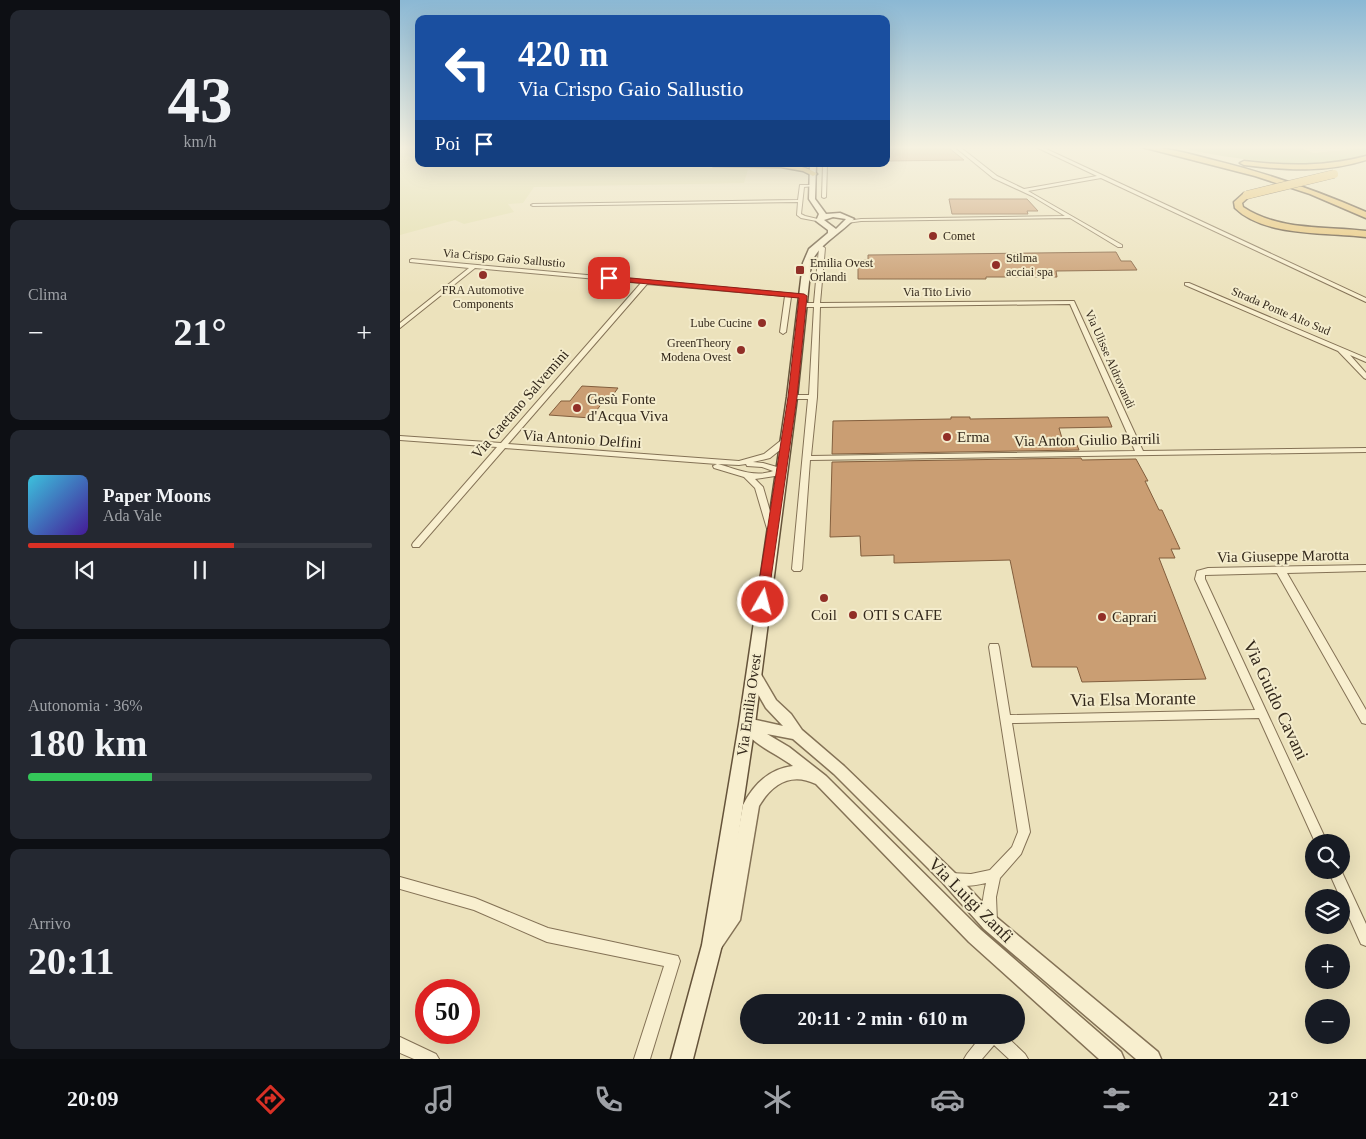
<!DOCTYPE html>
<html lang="it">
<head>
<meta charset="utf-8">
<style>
	:root { --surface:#171b24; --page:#242831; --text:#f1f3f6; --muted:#9ea1a6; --line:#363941; --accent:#d93025 }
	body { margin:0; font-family:Georgia,serif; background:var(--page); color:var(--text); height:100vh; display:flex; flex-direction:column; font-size:19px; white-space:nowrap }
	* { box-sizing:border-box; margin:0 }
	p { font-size:16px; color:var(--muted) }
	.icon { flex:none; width:28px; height:28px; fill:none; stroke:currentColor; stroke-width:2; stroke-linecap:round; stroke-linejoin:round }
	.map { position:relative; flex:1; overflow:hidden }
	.panel { display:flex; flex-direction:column; gap:10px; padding:10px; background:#0d0f14; width:400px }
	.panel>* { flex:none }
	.guide { position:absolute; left:15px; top:15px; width:475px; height:152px; border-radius:10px; box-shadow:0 5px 20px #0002; background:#1a4fa0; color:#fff; overflow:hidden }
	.fabs { position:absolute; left:905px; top:834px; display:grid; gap:10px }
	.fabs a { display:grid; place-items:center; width:45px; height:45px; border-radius:50%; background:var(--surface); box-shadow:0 5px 20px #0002; font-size:25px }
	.speed { position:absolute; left:15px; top:979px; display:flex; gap:10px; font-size:25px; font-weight:700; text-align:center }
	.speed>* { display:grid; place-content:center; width:65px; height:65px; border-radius:50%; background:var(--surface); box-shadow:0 5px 20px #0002; line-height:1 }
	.speed .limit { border:8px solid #d22; background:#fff; color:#111 }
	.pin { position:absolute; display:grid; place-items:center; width:42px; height:42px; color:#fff; margin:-21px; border-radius:10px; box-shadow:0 2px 8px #0006 }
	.me { position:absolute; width:55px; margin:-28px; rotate:8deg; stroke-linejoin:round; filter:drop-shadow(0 0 4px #0008) }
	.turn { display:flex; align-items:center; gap:18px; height:105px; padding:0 20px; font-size:22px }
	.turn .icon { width:65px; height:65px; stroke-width:2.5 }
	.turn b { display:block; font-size:35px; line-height:42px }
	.then { display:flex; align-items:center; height:48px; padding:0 20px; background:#0003; gap:10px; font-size:19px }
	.big { font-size:38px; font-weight:800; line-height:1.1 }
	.panel .widget { flex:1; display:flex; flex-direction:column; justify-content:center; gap:8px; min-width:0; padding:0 18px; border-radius:10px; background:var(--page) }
	.panel .dial { align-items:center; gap:0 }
	.dial b { font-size:65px; line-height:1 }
	.song { display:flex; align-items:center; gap:15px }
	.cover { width:60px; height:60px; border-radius:8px; background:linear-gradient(135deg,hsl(190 70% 55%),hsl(260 70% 35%)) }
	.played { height:5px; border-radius:2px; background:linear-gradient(90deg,var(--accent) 60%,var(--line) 60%) }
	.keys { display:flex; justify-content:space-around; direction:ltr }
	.heat { display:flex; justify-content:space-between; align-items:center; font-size:28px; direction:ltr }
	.charge { height:8px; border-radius:4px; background:linear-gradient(90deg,#34c759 36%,var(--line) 0) }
	.trip { position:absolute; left:340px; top:994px; width:285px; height:50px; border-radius:25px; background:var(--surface); box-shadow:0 5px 20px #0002; font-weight:800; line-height:50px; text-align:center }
	.tab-bar { display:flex; height:80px; justify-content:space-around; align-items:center; background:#090b0e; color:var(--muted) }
	.tab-bar .icon { width:35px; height:35px }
	.tab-bar .on { color:var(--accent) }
	.tab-bar b { font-size:22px; color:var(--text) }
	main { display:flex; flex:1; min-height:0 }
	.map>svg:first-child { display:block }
	.farmland { fill:#e2ddaa }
	.green { fill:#bfca91 }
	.building { fill:#ca9e73; stroke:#825e3d }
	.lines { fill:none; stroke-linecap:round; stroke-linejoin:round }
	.minor-casing { stroke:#847256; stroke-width:2 }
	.tertiary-casing { stroke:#847256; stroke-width:3 }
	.secondary-casing { stroke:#65533a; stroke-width:3 }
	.trunk-casing { stroke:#51402b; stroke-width:3 }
	.minor { fill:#f8efcf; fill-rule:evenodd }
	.tertiary { fill:#f8efcf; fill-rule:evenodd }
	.secondary { fill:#f8efcf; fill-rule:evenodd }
	.trunk { fill:#e7c270; fill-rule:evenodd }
	.trunk-bridge-casing { stroke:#51402b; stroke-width:9; stroke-linecap:butt }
	.trunk-bridge { stroke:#e7c270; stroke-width:8 }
	.route { fill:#d93025; stroke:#8d1f18 }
	.poi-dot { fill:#912f27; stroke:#f4eccc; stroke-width:2 }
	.labels { text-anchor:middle; stroke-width:4; stroke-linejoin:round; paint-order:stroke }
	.far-poi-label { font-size:12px; fill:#33281b; stroke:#f4eccc; text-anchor:start }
	.far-street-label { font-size:12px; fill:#33281b; stroke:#f4eccc }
	.poi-label { font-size:15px; fill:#33281b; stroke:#f4eccc; text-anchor:start }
	.street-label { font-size:15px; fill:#33281b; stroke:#f4eccc }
	.near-street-label { font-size:18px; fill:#33281b; stroke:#f4eccc }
</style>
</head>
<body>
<main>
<section class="panel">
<div class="widget dial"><b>43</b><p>km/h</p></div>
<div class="widget"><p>Clima</p>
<div class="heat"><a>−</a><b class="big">21°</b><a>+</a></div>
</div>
<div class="widget">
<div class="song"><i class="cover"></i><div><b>Paper Moons</b><p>Ada Vale</p></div></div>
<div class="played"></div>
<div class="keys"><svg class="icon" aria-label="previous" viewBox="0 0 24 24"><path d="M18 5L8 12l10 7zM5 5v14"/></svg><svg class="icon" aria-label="pause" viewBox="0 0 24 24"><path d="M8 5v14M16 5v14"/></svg><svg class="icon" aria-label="next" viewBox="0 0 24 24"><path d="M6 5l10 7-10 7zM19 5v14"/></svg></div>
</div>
<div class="widget"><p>Autonomia · 36%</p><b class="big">180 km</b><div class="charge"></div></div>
<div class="widget"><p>Arrivo</p><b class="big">20:11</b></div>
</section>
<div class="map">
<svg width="966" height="1059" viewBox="0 0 966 1059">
	<rect width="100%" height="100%" fill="#ece2bc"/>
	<path class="farmland" d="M0,147H19V164H282L348,169L344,183L134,187L123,203L108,204L114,212L64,224L55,220L0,235Z"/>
	<path class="green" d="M776,147H900L913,153L966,148V155C958,161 943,161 933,162C879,167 829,158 776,147Z"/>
	<path class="building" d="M486,148H549L564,160L486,161Z
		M549,199H627L638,211H627L628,214H552Z
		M716,252L721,261H731L737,270L656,271L657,277H586V279H458V260H468V255Z
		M182,386L218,388L210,399H205L191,418L149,415L161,401H170Z
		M551,417H570V419L708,417L712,427L659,428L664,445H677L679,450L432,454L433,421L551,419Z
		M681,458L682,460L736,459L748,481H745L759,510H762L780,549H771L775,558H759L806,679L682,682L677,667H632L610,560L494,563V555L461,556L460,536L430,537L432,462Z"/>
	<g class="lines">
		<defs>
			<path id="minor" d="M555,147H560L597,176L624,189L697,176L636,147H642L966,298V302L701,178L628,191L722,245V247H718L670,218L461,221L447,223V221L461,219L665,216L632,196L593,178Z
				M425,164L427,165L426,197L424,198L422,197L423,165Z
				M400,185H412L414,186L404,187L401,214L405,216L422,220V222L401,218L397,215L398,202L133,206L131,205L133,204L398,200Z
				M422,246L425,248L420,303L674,301L743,451L966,448V452L410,460L402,569L400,571H394L392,569L408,399H392L388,397L392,395H409L414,307H403L400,305L403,303H414L419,248ZM670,304L735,451L411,456L417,397L420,307Z
				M12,259L405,295V297H391L386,332L383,334L380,332L385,296L247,284L108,444L339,461L364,454L384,438H390L391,440L390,442L370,458L353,462L363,463L384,469L385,471L375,476L355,479L363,487L376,532L375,534H369L368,532L355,488L344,477L314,468L313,466L317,464L105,448L19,547H13L12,545L13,543L97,447L0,440V436L101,443L241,283L75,268L0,328V323L69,268L10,262V260ZM318,464L339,465L346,464L347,466L362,467L373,471C354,478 337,469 318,464Z
				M785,283H789L966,358V362L950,355L966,373V379L964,378L938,351L785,285Z
				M966,565V571L887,573L966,710V724L962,723L877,573L805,575V579L927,842H915L859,718L612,723L630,832L621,854L600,878L596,897L597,922L595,927L590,928L585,927C580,914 583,896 586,883C573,886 558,888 545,883L543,879L545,875L550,873L571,874L590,870L612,847L618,832L589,647L590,644H598L599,647L610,715L855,710L795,579L797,571L808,568Z
				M928,870H941L966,924V946L961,944Z
				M0,877L75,898L148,928L278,956L280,961L250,1059H234L264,966L147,942L74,910L0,889Z
				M582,1035H605L625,1054L628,1059H609L594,1045L582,1059H564L567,1054Z
				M0,1037L36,1054L39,1059H14L0,1053Z"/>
			<path id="tertiary" d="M354,670L359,671L376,700L391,714L402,730L444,766L555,873L596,917L758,1052L761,1059H736L584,929L543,883L434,774L393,739L367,734L389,747L426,776L581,930L721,1052L724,1059H699L569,942L416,784C391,772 372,784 359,806L340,920L321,948L315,951L309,948L306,942L323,917L343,805C354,784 369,769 393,766C376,753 350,744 340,724L342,720L347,718L383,726L366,708L347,675L349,671Z"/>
			<path id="secondary" d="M410,164H416L415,199L426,214L440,213L454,219C440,234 419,244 411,263L397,397L355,724L322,945L293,1059H271L302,945L339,724L387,397L403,263L409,249L428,233V230L416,221L419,214L409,199ZM433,217L446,219L436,229L424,220Z"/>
			<path id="trunk" d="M742,147C766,147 790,154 813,160C866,173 916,190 966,212V218L910,194L855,176Z
				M966,156V160C926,173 885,170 844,165L840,163L844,161C886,166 925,167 966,156Z
				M309,164C333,162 400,159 417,174L413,176L403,171L381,167L313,166Z
				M844,193L851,195L842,203L843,207C879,231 924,226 966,231V237C928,232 864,237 835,208L834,202Z"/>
		</defs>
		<use href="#minor" class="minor-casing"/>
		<use href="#tertiary" class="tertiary-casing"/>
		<use href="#secondary" class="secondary-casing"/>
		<use href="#trunk" class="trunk-casing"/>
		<use href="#minor" class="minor"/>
		<use href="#tertiary" class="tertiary"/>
		<use href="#secondary" class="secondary"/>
		<use href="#trunk" class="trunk"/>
		<defs>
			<path id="trunk-bridge" d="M847,195L934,174"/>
		</defs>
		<use href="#trunk-bridge" class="trunk-bridge-casing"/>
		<use href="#trunk-bridge" class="trunk-bridge"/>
	</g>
	<linearGradient id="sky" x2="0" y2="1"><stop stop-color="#8bb8d4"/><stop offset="0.5" stop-color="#f6f2e1"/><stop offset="1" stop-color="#f6f2e1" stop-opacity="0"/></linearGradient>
	<rect width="966" height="295" fill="url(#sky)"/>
	<path class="route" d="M209,276L404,294L407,296L397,397L367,606H358L356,602L388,397L399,298L206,280V277Z"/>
	<g class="poi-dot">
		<circle cx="533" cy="236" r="5"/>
		<circle cx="596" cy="265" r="5"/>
		<rect x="395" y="265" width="10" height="10" rx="2.5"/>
		<circle cx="83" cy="275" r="5"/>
		<circle cx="362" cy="323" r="5"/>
		<circle cx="341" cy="350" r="5"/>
		<circle cx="177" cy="408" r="5"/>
		<circle cx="547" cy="437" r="5"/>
		<circle cx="424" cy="598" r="5"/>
		<circle cx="453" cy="615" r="5"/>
		<circle cx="702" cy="617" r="5"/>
	</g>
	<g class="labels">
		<g class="far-poi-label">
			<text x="543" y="240">Comet</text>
			<text x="606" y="262">Stilma<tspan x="606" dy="14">acciai spa</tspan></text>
			<text x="410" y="267">Emilia Ovest<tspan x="410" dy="14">Orlandi</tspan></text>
			<text x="83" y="294" text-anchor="middle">FRA Automotive<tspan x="83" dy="14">Components</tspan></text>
			<text x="352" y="327" text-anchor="end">Lube Cucine</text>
			<text x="331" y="347" text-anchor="end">GreenTheory<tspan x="331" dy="14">Modena Ovest</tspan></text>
		</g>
		<g class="far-street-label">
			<text transform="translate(104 258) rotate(5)" y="4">Via Crispo Gaio Sallustio</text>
			<text x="537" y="296">Via Tito Livio</text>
			<text transform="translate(881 311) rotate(23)" y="4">Strada Ponte Alto Sud</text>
			<text transform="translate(710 359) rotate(66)" y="4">Via Ulisse Aldrovandi</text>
		</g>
		<g class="poi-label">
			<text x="187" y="404">Gesù Fonte<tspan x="187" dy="17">d'Acqua Viva</tspan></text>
			<text x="557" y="442">Erma</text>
			<text x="424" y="620" text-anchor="middle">Coil</text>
			<text x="463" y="620">OTI S CAFE</text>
			<text x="712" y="622">Caprari</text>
		</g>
		<g class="street-label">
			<text transform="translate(120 404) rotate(-49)" y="5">Via Gaetano Salvemini</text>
			<text transform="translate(182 439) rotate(4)" y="5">Via Antonio Delfini</text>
			<text transform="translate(687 440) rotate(-1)" y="5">Via Anton Giulio Barrili</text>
			<text transform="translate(883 556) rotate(-1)" y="5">Via Giuseppe Marotta</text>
			<text transform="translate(349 705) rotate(-82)" y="5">Via Emilia Ovest</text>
		</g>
		<g class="near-street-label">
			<text transform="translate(733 699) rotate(-1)" y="6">Via Elsa Morante</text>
			<text transform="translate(876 700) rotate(65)" y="6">Via Guido Cavani</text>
			<text transform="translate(571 900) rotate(45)" y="6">Via Luigi Zanfi</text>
		</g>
	</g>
</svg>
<div class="fabs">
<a><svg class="icon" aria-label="search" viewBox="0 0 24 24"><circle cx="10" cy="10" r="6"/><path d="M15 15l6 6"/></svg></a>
<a><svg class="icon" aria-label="layers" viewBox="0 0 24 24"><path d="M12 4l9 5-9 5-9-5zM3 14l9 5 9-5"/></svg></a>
<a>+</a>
<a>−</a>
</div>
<div class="speed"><div class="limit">50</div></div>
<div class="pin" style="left:209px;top:278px;background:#d93025"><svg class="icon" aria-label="arrive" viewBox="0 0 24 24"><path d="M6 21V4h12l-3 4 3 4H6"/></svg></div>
<svg class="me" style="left:363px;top:602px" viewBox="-20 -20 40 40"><circle r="17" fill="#d93025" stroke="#fff" stroke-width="3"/><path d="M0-11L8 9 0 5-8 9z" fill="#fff"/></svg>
<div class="trip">20:11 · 2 min · 610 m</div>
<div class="guide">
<div class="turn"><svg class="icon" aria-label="left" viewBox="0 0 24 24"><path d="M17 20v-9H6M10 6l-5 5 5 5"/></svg><div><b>420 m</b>Via Crispo Gaio Sallustio</div></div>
<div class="then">Poi<svg class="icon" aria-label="arrive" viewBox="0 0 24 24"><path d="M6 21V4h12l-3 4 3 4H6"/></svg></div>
</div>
</div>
</main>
<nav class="tab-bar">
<b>20:09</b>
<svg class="icon on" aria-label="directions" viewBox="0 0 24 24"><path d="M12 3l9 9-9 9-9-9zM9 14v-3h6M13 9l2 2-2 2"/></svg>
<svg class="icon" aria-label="music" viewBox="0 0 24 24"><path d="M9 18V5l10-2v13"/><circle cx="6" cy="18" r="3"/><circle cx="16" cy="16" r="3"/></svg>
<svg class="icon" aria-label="phone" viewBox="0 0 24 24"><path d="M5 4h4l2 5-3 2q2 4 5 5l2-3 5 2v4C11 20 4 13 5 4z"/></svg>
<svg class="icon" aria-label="climate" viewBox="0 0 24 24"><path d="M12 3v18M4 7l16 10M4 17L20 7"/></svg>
<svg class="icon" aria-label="car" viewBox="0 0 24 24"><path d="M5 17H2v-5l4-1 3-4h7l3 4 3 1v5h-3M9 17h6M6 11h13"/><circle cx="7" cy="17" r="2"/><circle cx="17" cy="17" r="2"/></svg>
<svg class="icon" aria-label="filters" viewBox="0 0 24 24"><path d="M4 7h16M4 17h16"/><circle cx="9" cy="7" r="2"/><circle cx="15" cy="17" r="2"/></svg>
<b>21°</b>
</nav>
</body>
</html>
